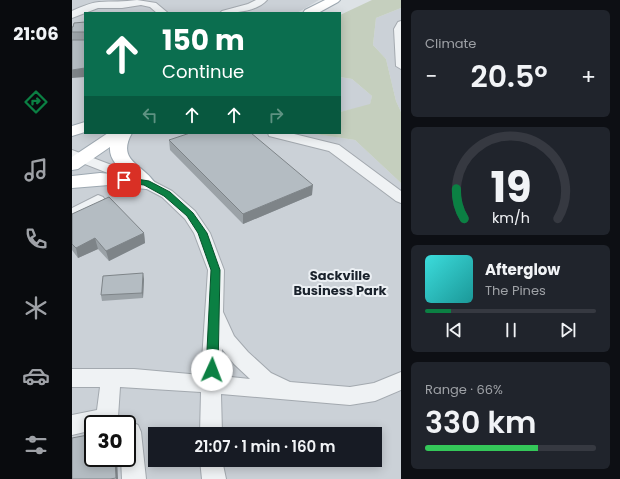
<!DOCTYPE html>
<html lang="en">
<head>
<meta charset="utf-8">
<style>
	:root { --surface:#171b24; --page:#20242c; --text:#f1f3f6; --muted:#9ea1a6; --line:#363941; --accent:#0b8043 }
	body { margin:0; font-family:Poppins,sans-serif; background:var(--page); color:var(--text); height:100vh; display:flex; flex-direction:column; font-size:15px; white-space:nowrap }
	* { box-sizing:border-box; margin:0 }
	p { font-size:13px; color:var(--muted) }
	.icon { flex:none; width:22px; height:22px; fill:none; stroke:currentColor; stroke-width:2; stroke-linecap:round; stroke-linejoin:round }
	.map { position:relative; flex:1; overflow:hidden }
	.side { display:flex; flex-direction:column; gap:10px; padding:10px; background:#0d0f14; width:219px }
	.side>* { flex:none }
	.banner { position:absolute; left:12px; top:12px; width:257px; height:122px; border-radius:0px; box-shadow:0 2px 10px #0003; background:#0b6e4f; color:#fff; overflow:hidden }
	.speed { position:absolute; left:12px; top:415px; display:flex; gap:8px; font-size:20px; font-weight:700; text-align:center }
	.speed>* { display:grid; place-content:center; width:52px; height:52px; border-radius:50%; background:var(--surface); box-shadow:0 2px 10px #0003; line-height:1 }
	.speed .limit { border:2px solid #111; border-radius:6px; background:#fff; color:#111 }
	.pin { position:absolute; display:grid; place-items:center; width:34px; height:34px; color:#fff; margin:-17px; border-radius:8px; box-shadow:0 2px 6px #0006 }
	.me { position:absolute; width:44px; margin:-22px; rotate:2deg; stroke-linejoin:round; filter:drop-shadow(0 0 3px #0008) }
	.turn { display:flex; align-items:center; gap:14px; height:84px; padding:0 12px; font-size:18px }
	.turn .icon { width:52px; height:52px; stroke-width:2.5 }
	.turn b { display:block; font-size:28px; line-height:34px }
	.lanes { display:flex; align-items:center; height:38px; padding:0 12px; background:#0003; justify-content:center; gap:20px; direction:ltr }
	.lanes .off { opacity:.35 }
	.big { font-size:30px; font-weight:600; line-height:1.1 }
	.side .widget { flex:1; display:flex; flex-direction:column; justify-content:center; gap:6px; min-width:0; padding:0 14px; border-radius:6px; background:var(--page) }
	.side .dial { align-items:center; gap:0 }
	.dial svg { height:104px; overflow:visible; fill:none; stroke:var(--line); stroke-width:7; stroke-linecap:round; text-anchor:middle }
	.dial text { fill:var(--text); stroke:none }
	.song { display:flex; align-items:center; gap:12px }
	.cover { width:48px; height:48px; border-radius:6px; background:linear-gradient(135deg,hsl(180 70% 55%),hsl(180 70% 35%)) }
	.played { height:4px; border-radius:2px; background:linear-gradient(90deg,var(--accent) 15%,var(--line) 15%) }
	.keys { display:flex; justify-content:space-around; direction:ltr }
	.heat { display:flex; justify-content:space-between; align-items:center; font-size:22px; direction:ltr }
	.charge { height:6px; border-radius:3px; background:linear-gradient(90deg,#34c759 66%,var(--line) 0) }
	.trip { position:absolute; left:76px; top:427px; width:234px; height:40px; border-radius:0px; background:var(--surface); box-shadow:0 2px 10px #0003; font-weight:600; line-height:40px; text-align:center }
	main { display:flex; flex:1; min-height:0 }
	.menu { display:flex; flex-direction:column; width:72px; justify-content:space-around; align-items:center; background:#090b0e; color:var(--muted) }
	.menu .icon { width:28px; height:28px }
	.menu .selected { color:var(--accent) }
	.menu b { font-size:18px; color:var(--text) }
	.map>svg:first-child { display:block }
	.built { fill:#cbd1d7; fill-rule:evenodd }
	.green { fill:#c5cfbe }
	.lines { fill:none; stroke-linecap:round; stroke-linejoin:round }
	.minor-casing { stroke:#a3a9af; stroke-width:2 }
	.major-casing { stroke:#9da8b1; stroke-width:2 }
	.minor { fill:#eff2f4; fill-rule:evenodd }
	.major { fill:#fff; fill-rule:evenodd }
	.wall { fill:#9ba2a7 }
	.shaded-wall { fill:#7e8488 }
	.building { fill:#b4bcc2; stroke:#7e8488 }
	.route { fill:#0b8043; stroke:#07532c }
	.labels { text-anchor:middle; stroke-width:4; stroke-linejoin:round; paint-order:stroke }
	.neighbourhood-label { font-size:13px; font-weight:bold; fill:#1a222c; stroke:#ecf0f4 }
</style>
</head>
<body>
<main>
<nav class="menu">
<b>21:06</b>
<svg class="icon selected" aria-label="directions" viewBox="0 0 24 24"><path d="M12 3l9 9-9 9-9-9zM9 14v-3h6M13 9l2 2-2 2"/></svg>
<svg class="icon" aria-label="music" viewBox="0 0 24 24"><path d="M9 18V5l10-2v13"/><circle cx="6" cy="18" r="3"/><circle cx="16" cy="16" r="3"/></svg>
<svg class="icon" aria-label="phone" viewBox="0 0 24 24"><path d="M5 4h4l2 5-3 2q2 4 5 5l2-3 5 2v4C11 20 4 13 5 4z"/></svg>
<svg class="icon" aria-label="climate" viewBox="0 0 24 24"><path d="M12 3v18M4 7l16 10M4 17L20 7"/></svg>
<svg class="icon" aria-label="car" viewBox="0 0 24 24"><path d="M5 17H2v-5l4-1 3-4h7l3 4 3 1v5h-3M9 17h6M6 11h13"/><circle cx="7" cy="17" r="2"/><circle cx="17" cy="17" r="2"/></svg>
<svg class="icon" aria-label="filters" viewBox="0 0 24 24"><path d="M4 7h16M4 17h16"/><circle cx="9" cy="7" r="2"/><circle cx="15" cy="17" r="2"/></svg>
</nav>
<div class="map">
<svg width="329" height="479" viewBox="0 0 329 479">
	<rect width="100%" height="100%" fill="#dde2e6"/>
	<path class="built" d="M0,0H247L225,13H13V133H244V134L283,140L329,183V479H0ZM21,424H55V458H21ZM83,434H303V460H83Z
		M329,8V112L324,101L314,59L301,45L304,18Z
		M268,77L280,79L300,96L298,105L268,112Z"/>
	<path class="green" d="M300,0H329V8L304,18L301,45L314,59L324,101L329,112V183L283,140L243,134L244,133H268V112L298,104L300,96L280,79L268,77V15Z"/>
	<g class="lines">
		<defs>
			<path id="minor" d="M65,0L84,3L96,13H85L78,7L69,5L50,8H26L0,18V11C9,7 17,3 27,2C40,1 52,2 65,0Z
				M184,0H195C184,12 163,13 148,13L150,11L176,4Z
				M329,21V69L324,66L322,29L326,22Z
				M196,133H218L267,145L329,191V203L324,201L257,151L197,136Z
				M0,150L79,180L100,191L123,211L138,233L152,270L151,312L162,336L176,352L199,373L218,382L278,387L302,383L329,372V390L303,401L278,405L149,394L150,434H128L129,392L48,387L46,417L43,424H21V430L0,435V415L25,410L28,387H0V369H62L129,375L136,270L122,233L113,219L90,197L69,186L0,159ZM150,349L162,364L178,379L149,376Z
				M26,195L31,197L33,200L31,203L5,219L0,220V208Z
				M55,420L66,425L69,432L74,479H50L49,458H55V424H47Z
				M128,460H150L154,479H130Z"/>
			<path id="major" d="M253,0H268L266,2L246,13H231L233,10Z
				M13,122V132L0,136V126Z
				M36,133H60C44,161 71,164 83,183L81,187L74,189L37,185L0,188V176L28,173L54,175C46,167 37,159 38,147L6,169L0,170V157Z"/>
		</defs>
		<use href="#minor" class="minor-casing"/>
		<use href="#major" class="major-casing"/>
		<use href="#minor" class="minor"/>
		<use href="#major" class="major"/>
	</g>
	<path class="wall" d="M13,22V77H11L0,40V27Z
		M97,140L240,195L171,224L98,150Z
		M0,214L72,233L73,243L37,261L26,249L6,258L0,250Z
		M72,279L71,298L30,301L29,295Z"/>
	<path class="shaded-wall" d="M13,68V77L0,78V70Z
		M241,185L240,195L171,224V214Z
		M72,233L73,243L37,261L34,251Z
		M23,238L26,249L6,258L4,248Z
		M71,273L72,279L71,298L70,293Z
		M43,458H45L46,479H44V478Z"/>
	<path class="building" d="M13,22V68L0,70V40H13V32H0V27H1L2,23Z
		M118,133H179L241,185L171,214L97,140Z
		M37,197L72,233L34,251L23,238L4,248L0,244V214Z
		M71,273L70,293L29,295L31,276Z
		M21,434V458H43L44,478L38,479H0V438Z"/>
	<path class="route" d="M52,177L77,181L98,192L121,213L135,233L148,270L146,370L144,373L140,374L136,373L134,370L139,270L126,233L115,216L92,196L72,185L49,182V178Z"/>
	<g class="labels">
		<g class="neighbourhood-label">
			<text x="268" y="280">Sackville<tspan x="268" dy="15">Business Park</tspan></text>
		</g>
	</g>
</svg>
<div class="speed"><div class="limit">30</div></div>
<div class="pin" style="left:52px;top:180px;background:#d93025"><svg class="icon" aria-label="arrive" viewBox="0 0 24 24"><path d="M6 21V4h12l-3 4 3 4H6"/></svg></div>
<svg class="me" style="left:140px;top:370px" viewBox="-20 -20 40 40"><circle r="19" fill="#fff"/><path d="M0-13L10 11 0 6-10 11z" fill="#0b8043"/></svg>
<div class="trip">21:07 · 1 min · 160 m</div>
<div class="banner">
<div class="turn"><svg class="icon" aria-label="ahead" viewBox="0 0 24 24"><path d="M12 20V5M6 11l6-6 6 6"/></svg><div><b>150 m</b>Continue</div></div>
<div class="lanes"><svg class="icon off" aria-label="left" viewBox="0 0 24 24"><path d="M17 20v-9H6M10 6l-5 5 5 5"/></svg><svg class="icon" aria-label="ahead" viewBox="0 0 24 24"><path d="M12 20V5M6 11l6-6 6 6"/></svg><svg class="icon" aria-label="ahead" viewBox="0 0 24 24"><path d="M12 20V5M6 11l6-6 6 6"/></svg><svg class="icon off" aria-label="right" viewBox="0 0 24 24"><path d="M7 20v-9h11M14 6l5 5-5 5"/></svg></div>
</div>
</div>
<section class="side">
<div class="widget"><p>Climate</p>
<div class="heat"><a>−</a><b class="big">20.5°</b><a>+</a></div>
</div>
<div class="widget dial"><svg viewBox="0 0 100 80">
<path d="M14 69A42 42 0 1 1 86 69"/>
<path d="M14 69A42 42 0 0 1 8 46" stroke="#0b8043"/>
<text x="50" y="56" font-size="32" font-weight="700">19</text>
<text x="50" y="72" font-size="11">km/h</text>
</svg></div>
<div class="widget">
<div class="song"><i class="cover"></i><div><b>Afterglow</b><p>The Pines</p></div></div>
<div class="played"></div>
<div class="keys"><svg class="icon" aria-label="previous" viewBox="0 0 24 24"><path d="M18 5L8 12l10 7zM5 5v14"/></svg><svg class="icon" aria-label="pause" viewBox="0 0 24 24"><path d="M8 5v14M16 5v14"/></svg><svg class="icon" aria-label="next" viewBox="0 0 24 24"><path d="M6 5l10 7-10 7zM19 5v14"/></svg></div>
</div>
<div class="widget"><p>Range · 66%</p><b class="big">330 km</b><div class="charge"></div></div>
</section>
</main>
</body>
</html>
